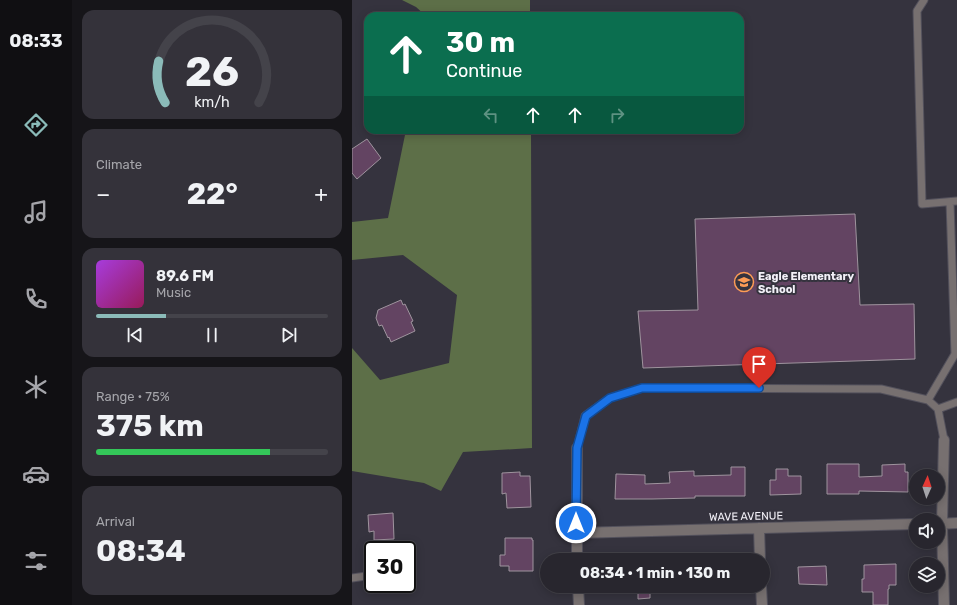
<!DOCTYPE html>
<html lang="en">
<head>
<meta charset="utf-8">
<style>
	:root { --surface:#28262e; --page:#34323a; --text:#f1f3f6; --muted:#a5a5aa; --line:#44434a; --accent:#8bbbb9 }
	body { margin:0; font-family:Rubik,sans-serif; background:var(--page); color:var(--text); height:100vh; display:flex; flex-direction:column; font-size:15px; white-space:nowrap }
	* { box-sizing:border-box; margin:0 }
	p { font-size:13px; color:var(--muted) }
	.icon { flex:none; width:22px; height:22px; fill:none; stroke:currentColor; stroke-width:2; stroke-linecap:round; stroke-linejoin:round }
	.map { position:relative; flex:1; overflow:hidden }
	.panel { display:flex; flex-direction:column; gap:10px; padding:10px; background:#161519; width:280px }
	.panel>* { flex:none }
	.banner { position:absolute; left:12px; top:12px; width:380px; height:122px; border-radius:12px; box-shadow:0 2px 10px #0003,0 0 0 1px var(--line); background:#0b6e4f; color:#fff; overflow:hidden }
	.needle { width:26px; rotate:3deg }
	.controls { position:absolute; left:557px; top:469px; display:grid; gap:8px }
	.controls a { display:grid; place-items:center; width:36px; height:36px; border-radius:50%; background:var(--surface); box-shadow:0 2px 10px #0003,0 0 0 1px var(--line); font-size:20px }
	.speed { position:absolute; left:12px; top:541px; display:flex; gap:8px; font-size:20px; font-weight:700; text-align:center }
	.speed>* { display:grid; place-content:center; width:52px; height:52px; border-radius:50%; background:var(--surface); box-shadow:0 2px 10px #0003,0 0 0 1px var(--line); line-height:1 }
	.speed .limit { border:2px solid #111; border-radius:6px; background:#fff; color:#111 }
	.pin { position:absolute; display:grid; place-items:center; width:34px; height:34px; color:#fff; margin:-41px -17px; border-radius:50% 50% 50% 0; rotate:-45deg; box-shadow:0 0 4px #0007 }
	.pin .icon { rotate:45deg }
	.me { position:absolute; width:44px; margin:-22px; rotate:0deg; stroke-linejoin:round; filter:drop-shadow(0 0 3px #0008) }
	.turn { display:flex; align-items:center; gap:14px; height:84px; padding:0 16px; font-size:18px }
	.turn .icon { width:52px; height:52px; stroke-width:2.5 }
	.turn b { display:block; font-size:28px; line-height:34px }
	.lanes { display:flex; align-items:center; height:38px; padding:0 16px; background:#0003; justify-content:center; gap:20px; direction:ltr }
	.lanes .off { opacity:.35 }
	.big { font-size:30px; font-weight:700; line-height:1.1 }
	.panel .tile { flex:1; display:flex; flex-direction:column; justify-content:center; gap:6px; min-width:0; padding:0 14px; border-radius:12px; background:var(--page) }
	.panel .dial { align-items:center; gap:0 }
	.dial svg { height:104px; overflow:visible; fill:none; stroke:var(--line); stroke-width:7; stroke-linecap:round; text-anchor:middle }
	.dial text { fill:var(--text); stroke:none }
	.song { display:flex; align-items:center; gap:12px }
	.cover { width:48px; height:48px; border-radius:6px; background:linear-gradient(135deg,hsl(280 70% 55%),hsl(330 70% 35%)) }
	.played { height:4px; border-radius:2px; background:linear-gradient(90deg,var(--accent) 30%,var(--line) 30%) }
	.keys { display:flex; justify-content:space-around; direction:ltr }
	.heat { display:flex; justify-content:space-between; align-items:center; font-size:22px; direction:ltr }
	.charge { height:6px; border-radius:3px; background:linear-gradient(90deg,#34c759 75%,var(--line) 0) }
	.trip { position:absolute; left:188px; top:553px; width:230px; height:40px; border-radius:20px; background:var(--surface); box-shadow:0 2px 10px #0003,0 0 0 1px var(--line); font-weight:700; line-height:40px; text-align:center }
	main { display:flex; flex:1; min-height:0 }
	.menu { display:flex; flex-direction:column; width:72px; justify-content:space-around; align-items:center; background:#100f12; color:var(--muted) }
	.menu .icon { width:28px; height:28px }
	.menu .active { color:var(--accent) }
	.menu b { font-size:18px; color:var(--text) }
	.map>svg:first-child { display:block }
	.forest { fill:#5d6f48 }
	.building { fill:#634462; stroke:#9f949e }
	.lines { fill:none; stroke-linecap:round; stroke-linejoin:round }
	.lane-casing { stroke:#53515c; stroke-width:9 }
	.street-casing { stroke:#53515c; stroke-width:12 }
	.lane { stroke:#777070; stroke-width:7 }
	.street { stroke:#777070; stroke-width:10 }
	.route-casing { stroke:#114b97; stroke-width:10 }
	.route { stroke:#1a73e8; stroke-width:7 }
	.labels { text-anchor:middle; stroke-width:4; stroke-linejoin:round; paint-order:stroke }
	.poi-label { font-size:11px; font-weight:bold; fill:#f3f1f8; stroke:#35333e; text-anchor:start }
	.street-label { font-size:11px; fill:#f3f1f8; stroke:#35333e }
</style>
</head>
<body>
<main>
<nav class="menu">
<b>08:33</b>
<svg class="icon active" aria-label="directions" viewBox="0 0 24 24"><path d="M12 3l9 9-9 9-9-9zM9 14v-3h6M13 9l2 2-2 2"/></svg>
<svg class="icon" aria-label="music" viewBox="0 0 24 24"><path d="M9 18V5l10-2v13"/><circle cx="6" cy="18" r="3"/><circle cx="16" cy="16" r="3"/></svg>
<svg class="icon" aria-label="phone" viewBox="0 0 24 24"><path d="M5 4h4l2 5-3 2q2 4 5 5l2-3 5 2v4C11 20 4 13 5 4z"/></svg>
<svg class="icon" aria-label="climate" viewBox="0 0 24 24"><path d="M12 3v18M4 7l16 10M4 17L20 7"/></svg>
<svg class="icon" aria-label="car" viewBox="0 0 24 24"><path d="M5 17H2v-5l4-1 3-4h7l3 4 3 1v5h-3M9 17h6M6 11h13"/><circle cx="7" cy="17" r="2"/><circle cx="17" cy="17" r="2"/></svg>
<svg class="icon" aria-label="filters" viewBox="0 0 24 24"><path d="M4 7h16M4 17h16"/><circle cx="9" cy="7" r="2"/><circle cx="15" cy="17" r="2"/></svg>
</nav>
<section class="panel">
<div class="tile dial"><svg viewBox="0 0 100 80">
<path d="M14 69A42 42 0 1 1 86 69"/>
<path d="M14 69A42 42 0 0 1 9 37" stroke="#8bbbb9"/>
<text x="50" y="56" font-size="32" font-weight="700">26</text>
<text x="50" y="72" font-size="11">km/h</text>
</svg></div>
<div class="tile"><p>Climate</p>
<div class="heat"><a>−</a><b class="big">22°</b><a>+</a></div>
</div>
<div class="tile">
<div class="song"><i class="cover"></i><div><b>89.6 FM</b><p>Music</p></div></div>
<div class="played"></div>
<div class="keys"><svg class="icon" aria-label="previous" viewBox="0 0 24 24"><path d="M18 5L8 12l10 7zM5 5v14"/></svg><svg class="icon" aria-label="pause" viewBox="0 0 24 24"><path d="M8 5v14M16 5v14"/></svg><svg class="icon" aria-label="next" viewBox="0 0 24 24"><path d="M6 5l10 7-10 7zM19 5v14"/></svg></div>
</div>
<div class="tile"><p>Range · 75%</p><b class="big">375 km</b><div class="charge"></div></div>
<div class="tile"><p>Arrival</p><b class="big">08:34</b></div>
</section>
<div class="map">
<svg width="605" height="605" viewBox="0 0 605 605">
	<rect width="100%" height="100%" fill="#35333e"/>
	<path class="forest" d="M50,0H178V16H74L64,7Z
		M54,130H179L180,448L111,452L89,491L72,483L0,471V348L28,380L97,363L105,295L51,255L0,260V222L36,218Z"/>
	<path class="building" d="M15,139L29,158L5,179L0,173V149Z
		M503,214L508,305L562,304L563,359L291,368L286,311L346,310L343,219Z
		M49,300L51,305L53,304L61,321L59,322L63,331L39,342L37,337L36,338L30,325L27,326L24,318L26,310Z
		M475,464H507V477L530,476V465L553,464V472H556V492L507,491V494H475Z
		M379,467H393V496H343V498L300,499H263L264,474L293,475V484L318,483L317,472L342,471V476L379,475Z
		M424,469H436V476H449V494L418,495V480H424Z
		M168,472V476H178L179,507L155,508L154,493L150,494V473Z
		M41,513L42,539L22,540V531L17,532L16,515Z
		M153,538H180V540H181V571H157V566H148V555H153Z
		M544,564V585H537V589H536V605H521V592H510V579H512V565Z
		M474,566L475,585L447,584L446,567Z
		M286,586H298V598L286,599Z"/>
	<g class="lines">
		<defs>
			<path id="lane" d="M572,0L565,11L570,204L605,201
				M576,400L603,354L598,202
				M586,409L592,440
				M225,448L233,416L258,398L290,388L529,389L576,400L586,409L605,402
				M0,578L21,575"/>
			<path id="street" d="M592,440L590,524L592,605
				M225,448V560
				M586,524L605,523
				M407,528L408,560
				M224,533L564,524
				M226,586L227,605
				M409,586L410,605"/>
		</defs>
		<use href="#lane" class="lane-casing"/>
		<use href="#street" class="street-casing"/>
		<use href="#lane" class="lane"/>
		<use href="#street" class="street"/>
	</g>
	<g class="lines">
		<defs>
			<path id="route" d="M224,523L225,448L234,416L258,398L290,388H407"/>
		</defs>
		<use href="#route" class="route-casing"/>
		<use href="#route" class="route"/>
	</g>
	<defs>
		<symbol id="school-ring" viewBox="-11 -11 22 22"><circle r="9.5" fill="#35333e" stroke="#fd9c56" stroke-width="1.5"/><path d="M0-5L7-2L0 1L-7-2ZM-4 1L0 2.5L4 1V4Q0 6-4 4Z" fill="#fd9c56"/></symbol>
	</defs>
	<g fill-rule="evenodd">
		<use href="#school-ring" x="381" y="271" width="22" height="22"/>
	</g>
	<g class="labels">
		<g class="poi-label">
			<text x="406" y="280">Eagle Elementary<tspan x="406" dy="13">School</tspan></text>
		</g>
		<g class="street-label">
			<text transform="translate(394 516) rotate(-1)" y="4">WAVE AVENUE</text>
		</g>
	</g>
</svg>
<div class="controls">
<a><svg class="needle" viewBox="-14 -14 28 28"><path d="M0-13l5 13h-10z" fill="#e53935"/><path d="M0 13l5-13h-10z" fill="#a5a5aa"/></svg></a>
<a><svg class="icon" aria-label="sound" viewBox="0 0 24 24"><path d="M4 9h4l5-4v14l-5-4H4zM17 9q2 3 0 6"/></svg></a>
<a><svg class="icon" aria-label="layers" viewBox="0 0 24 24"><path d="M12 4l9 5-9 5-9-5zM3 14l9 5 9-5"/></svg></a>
</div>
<div class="speed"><div class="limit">30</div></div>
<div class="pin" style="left:407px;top:388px;background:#d93025"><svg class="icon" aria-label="arrive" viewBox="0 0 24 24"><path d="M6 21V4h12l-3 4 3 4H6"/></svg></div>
<svg class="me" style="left:224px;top:523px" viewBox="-20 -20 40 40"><circle r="17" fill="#1a73e8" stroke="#fff" stroke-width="3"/><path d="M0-11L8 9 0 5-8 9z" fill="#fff"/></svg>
<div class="trip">08:34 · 1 min · 130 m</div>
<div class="banner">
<div class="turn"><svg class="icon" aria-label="ahead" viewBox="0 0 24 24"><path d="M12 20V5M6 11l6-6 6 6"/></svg><div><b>30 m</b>Continue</div></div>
<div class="lanes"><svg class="icon off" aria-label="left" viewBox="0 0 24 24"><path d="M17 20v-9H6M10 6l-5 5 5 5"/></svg><svg class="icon" aria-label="ahead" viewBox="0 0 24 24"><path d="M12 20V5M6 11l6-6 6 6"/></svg><svg class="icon" aria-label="ahead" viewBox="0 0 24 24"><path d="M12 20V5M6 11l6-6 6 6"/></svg><svg class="icon off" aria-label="right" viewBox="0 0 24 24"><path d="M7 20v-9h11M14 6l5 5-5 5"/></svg></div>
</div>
</div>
</main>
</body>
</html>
